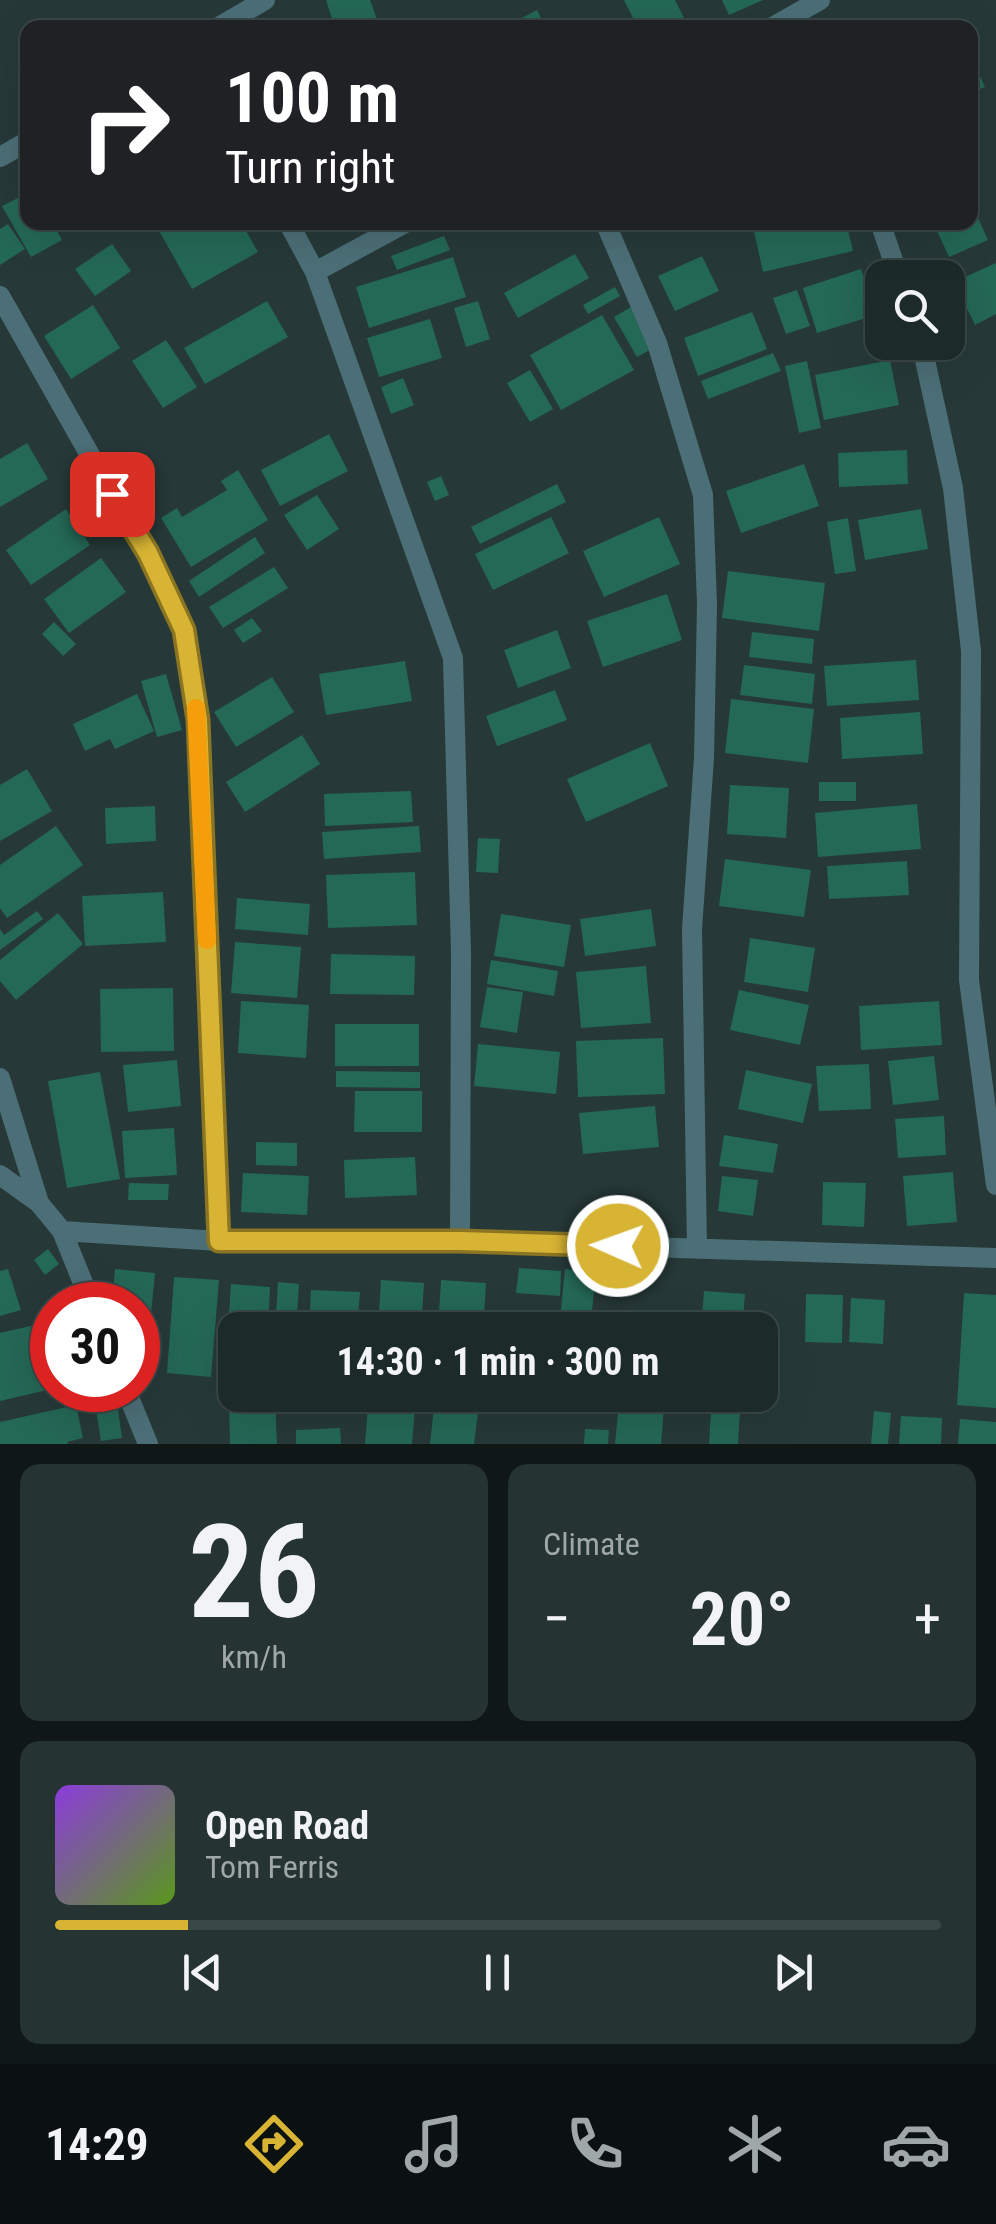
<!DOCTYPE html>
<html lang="en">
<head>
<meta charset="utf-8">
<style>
	:root { --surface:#1c2b2a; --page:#253332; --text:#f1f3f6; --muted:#a0a7a8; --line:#3a4747; --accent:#d7b434 }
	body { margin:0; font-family:"Roboto Condensed",sans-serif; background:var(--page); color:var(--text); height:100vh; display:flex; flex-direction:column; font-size:38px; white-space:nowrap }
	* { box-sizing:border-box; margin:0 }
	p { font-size:32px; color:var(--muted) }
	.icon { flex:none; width:55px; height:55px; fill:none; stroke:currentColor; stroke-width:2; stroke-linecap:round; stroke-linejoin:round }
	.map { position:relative; height:1444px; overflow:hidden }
	.sheet { display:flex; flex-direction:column; gap:20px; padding:20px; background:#0f1817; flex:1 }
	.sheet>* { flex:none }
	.banner { position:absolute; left:20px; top:20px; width:958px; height:210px; border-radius:20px; box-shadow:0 10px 40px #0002,0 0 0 2px var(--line); background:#202124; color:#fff; overflow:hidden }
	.controls { position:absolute; left:865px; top:260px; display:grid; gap:20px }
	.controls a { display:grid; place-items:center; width:100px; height:100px; border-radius:20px; background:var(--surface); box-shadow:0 10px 40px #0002,0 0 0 2px var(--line); font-size:50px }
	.speed { position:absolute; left:30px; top:1282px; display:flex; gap:20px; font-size:50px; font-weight:700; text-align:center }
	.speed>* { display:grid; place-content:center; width:130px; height:130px; border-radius:50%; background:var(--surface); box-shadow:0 10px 40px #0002,0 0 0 2px var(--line); line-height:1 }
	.speed .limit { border:15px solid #d22; background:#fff; color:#111 }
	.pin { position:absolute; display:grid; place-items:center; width:85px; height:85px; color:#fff; margin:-42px; border-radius:20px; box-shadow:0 5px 15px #0006 }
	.me { position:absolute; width:110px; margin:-55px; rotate:272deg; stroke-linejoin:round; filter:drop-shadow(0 0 8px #0008) }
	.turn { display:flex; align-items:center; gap:35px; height:210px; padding:0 40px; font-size:45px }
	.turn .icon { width:130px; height:130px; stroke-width:2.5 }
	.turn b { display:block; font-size:70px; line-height:85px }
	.big { font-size:75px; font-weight:700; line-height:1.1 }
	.sheet .widget { flex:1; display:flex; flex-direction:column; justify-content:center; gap:15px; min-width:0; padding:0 35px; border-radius:20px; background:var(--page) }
	.sheet .dial { align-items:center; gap:0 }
	.dial b { font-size:130px; line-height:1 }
	.song { display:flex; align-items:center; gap:30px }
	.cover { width:120px; height:120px; border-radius:15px; background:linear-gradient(135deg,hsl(270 70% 55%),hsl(90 70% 35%)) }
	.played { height:10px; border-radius:5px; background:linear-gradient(90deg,var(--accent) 15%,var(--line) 15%) }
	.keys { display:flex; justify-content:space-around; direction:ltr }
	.heat { display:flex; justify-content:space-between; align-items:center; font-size:55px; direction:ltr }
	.sheet .tiles { flex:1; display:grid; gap:20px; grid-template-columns:1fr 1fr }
	.widget:last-child { grid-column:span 2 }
	.trip { position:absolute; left:218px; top:1312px; width:560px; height:100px; border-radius:20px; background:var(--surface); box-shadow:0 10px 40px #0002,0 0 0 2px var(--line); font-weight:700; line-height:100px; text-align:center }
	.tab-bar { display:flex; height:160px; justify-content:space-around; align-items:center; background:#0b1111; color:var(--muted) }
	.tab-bar .icon { width:70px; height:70px }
	.tab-bar .current { color:var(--accent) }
	.tab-bar b { font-size:45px; color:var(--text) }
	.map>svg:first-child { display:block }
	.building { fill:#246856 }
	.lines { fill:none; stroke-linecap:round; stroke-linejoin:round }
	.street { stroke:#4c6f77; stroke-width:20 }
	.route-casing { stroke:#8c7522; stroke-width:25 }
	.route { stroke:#d7b434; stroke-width:18 }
	.slow { stroke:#f59e0b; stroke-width:18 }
</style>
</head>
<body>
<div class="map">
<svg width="996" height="1444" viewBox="0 0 996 1444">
	<rect width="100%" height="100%" fill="#263938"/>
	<path class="building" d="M326,0H370L380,28H335Z
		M624,0H675L689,28H638Z
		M722,0H763L729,15Z
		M537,10L546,28H503Z
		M970,54L985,87L970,93Z
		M28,193V222H52L62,240L31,257L2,206Z
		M970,200L988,240L949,257L933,222H970Z
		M154,222H241L258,252L192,289Z
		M752,222H846L853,251L763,272Z
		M8,224L25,249L0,265V229Z
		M444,236L450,250L397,270L391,256Z
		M112,244L131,271L95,296L75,269Z
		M575,254L589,278L518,318L504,293Z
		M702,256L719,291L675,311L658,276Z
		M453,257L466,297L369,328L356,287Z
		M996,263V314L975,325L954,282Z
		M861,269L876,315L817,333L803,288Z
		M615,287L620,296L588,314L583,305Z
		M797,290L810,326L786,334L773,298Z
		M267,301L288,337L205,384L184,348Z
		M478,301L490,339L466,347L454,308Z
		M93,305L120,348L71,379L44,336Z
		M631,307L655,347L637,357L614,317Z
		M752,312L767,349L698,376L684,338Z
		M602,315L634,370L561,410L530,355Z
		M430,319L442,358L379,377L367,338Z
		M166,340L197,387L163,408L132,361Z
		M773,353L781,371L708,399L701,381Z
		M890,360L899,405L824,420L815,375Z
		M807,361L821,428L799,433L785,366Z
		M530,370L553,409L530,422L507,383Z
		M403,378L414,405L391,414L381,387Z
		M329,434L348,471L280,506L261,470Z
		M27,443L48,479L0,507V459Z
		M907,450L908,484L839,487L838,453Z
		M804,464L819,506L741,533L726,491Z
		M238,470L268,520L191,567L161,518L177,508L182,517L227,490L221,481Z
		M441,476L449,495L435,501L427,482Z
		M557,484L566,502L480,544L471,527Z
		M317,495L339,529L307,550L284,515Z
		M66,509L90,545L31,585L6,550Z
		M921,509L928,549L865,560L858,520Z
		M551,517L569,553L493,590L475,554Z
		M659,517L680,564L604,597L583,551Z
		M848,518L856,571L835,574L827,522Z
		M255,537L265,553L199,597L189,581Z
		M101,558L126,592L69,633L44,599Z
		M274,567L288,588L223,628L209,607Z
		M728,571L825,583L819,631L722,618Z
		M667,594L682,640L603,667L587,621Z
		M252,618L262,631L243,643L234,630Z
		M54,622L76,644L63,656L42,634Z
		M557,630L571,668L518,688L504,650Z
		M752,632L814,639L812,664L749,657Z
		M916,660L919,700L827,706L824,666Z
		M405,661L412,701L326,715L319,674Z
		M744,665L815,674L812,704L740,695Z
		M166,674L182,730L157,737L141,681Z
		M272,677L294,712L236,747L214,712Z
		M555,690L567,720L497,746L486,716Z
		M137,694L154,731L115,749L110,739L85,751L73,724Z
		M731,699L814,709L808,763L725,753Z
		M920,712L923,754L842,759L840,718Z
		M302,735L320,764L245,812L226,782Z
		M650,743L668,786L586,822L567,779Z
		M27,769L52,811L0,841V785Z
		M819,782H856V801H819Z
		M730,785L789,788L786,838L727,834Z
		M411,791L413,822L325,826L324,794Z
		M917,804L921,849L818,857L815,813Z
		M155,806L156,841L106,844L105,808Z
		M56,826L83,865L7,918L0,908V865Z
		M419,826L421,852L324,859L322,832Z
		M478,838L500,839L498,873L476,872Z
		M725,859L811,870L804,917L719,906Z
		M907,861L909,895L829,899L827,866Z
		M415,872L417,925L328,928L326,875Z
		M163,892L166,942L85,946L82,896Z
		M237,898L310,904L308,935L235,929Z
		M651,909L656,946L585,956L580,919Z
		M37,911L43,919L0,950V929L4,935Z
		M58,913L83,944L16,1000L0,981V960Z
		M501,914L571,925L564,967L494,956Z
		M750,938L815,948L808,992L744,982Z
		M235,942L301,947L297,998L231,993Z
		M331,954L415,956L414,995L330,994Z
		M491,960L558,971L554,996L487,984Z
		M646,966L651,1023L581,1028L576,972Z
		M487,987L523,992L517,1033L480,1027Z
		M173,988L174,1051L101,1052L100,989Z
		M739,990L809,1005L800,1045L730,1030Z
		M241,1001L309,1005L306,1058L238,1053Z
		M939,1001L942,1045L861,1050L859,1006Z
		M335,1024H419V1066H335Z
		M663,1038L665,1094L578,1097L576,1041Z
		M478,1044L560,1052L556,1094L474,1086Z
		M934,1056L939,1100L893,1105L888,1061Z
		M177,1060L181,1106L128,1112L123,1065Z
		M869,1064L871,1109L819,1111L816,1066Z
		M746,1070L812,1084L803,1123L738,1109Z
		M336,1071L420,1072V1088L336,1087Z
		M100,1072L120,1179L67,1188L48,1081Z
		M355,1091H422V1132H354Z
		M655,1106L659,1147L583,1154L579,1113Z
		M944,1116L946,1155L898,1158L895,1119Z
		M174,1128L177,1175L125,1178L122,1131Z
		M724,1135L778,1144L773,1173L719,1166Z
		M256,1142L297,1143V1166L256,1165Z
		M415,1157L417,1195L345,1198L344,1160Z
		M953,1172L957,1222L907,1226L903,1176Z
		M243,1173L309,1176L307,1215L241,1212Z
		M722,1176L758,1180L753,1216L718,1211Z
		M823,1182L866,1183L864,1227L822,1225Z
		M129,1183L169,1184L168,1200H128Z
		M48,1249L59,1264L45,1275L34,1260Z
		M519,1268L561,1271L560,1296L516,1293Z
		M8,1269L21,1310L0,1316V1271Z
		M115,1269L155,1273L146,1363L138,1362V1305H112Z
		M565,1269L596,1272L590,1330H559Z
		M174,1277L219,1280L211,1377L167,1373Z
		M381,1280L424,1283L421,1330H378Z
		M441,1280L486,1283L483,1330H438Z
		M278,1282L299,1284L296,1330H275Z
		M231,1284L270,1287L268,1330H235V1379H225Z
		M311,1290L360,1292L357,1330H309Z
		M704,1291L745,1294L742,1330H701Z
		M964,1293L996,1295V1408L957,1405Z
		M806,1294L843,1295L842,1343L805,1342Z
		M851,1298L885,1300L883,1344L849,1342Z
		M52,1321V1389L0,1401V1333Z
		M760,1345L780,1347L775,1400L760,1398Z
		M116,1395L122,1438L101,1441L94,1398Z
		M369,1395H416L412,1444H365Z
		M275,1398L277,1444H230L229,1400Z
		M619,1403L664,1408L661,1444H615Z
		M76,1405L83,1438L67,1442L68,1444H0V1422Z
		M434,1407L478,1412L474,1444H430Z
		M711,1410L740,1411L738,1444H709Z
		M874,1411L891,1413L888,1444H871Z
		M901,1416L942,1418L941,1444H899Z
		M960,1419L996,1422V1444H958Z
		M340,1428L341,1444H296V1430Z
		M585,1429L609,1430L608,1444H584Z"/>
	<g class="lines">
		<path class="street" d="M217,28L265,0
			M771,28L820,0
			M0,157L28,141
			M288,222L315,272L453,658L461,953L460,1241
			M605,222L657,343L703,495L707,604L704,758L692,929L697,1249
			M880,222L899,278
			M315,272L407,222
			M0,296L112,494L149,553L184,630L198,720L219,1241
			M921,342L953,488L971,651L969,980L996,1185
			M0,1078L39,1203
			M0,1175L39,1203L62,1231L92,1305
			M62,1231L219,1241H460L996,1258
			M126,1390L148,1444"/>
	</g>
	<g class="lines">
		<defs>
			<path id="route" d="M112,494L148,553L184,630L198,720L219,1241H460L618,1246"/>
		</defs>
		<use href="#route" class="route-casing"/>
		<use href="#route" class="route"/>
		<path class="slow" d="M196,708L207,940"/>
	</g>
</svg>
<div class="controls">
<a><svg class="icon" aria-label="search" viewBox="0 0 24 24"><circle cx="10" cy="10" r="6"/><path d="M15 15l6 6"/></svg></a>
</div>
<div class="speed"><div class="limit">30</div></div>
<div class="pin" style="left:112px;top:494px;background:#d93025"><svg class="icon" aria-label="arrive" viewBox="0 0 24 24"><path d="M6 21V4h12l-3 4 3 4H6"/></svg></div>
<svg class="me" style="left:618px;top:1246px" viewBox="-20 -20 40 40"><circle r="17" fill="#d7b434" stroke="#fff" stroke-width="3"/><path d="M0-11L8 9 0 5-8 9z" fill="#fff"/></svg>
<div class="trip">14:30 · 1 min · 300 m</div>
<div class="banner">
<div class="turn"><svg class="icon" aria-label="right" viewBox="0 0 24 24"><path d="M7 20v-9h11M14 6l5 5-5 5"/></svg><div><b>100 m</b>Turn right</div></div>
</div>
</div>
<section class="sheet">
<div class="tiles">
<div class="widget dial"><b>26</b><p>km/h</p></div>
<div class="widget"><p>Climate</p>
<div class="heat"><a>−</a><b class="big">20°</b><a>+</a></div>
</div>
<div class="widget">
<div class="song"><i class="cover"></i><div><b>Open Road</b><p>Tom Ferris</p></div></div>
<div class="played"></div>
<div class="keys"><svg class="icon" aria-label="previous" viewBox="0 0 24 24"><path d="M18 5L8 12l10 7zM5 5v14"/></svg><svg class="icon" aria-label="pause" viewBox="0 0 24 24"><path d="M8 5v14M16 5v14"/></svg><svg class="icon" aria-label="next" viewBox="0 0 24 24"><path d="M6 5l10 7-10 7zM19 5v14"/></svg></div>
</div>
</div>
</section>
<nav class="tab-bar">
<b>14:29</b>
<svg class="icon current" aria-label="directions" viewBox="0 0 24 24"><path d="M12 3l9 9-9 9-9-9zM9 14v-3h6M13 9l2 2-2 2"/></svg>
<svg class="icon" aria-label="music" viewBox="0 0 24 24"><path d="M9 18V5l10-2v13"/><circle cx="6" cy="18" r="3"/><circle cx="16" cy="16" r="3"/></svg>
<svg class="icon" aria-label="phone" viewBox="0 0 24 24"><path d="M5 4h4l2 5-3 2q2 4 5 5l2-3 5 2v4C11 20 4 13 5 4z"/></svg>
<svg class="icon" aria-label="climate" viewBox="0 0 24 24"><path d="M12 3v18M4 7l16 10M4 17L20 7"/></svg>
<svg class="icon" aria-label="car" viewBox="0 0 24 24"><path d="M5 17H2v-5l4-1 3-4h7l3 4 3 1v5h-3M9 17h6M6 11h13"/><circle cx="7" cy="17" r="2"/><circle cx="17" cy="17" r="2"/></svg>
</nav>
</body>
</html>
